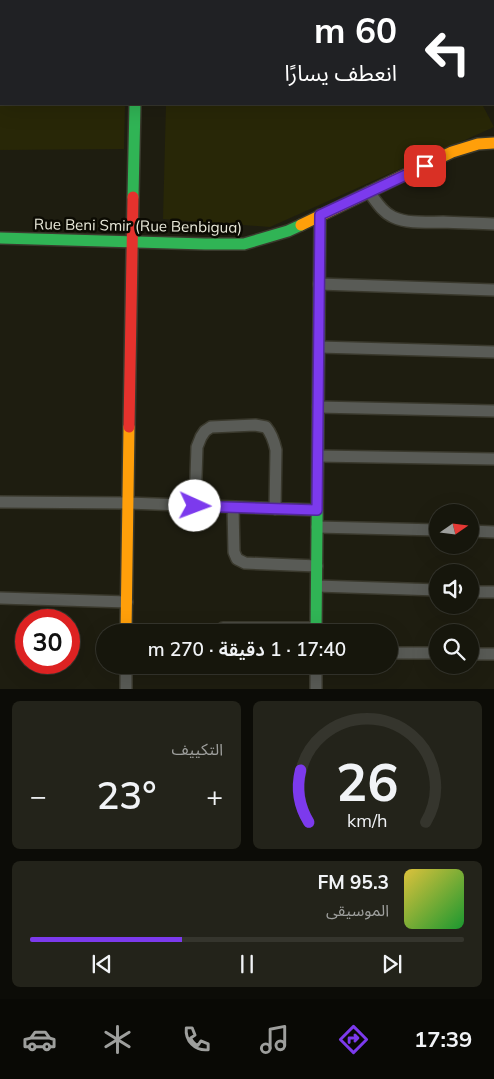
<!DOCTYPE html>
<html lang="ar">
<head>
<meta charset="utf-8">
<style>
	:root { --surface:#16160c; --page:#23231a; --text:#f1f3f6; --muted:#9e9f9d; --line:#35352d; --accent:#7c3aed }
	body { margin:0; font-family:Mulish,"Noto Sans Arabic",sans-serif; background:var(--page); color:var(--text); direction:rtl; height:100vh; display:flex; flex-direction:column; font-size:19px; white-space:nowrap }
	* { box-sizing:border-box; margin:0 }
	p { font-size:16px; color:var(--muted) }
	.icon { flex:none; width:28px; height:28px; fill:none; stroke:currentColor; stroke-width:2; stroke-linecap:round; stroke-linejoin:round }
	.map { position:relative; height:689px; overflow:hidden; direction:ltr }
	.sheet { display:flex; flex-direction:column; gap:12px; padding:12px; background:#0c0c07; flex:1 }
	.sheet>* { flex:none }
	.guide { position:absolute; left:0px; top:0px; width:495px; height:105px; box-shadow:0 5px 20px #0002,0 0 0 1px var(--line); direction:rtl; background:#202124; color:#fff; overflow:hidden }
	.needle { width:32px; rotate:76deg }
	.buttons { position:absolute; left:429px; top:504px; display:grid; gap:10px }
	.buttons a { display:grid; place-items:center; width:50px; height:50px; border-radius:50%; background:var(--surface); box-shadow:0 5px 20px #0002,0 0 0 1px var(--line); font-size:25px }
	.speed { position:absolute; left:15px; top:609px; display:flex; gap:10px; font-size:25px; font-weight:700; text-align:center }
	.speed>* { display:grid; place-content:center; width:65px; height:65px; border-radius:50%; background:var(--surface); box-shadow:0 5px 20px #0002,0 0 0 1px var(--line); line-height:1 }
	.speed .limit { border:8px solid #d22; background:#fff; color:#111 }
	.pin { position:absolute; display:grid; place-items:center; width:42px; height:42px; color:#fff; margin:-21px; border-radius:10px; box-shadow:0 2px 8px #0006 }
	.me { position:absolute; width:55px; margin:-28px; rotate:92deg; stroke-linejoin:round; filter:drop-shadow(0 0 4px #0008) }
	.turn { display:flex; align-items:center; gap:18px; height:105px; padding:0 15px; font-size:22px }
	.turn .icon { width:65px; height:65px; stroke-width:2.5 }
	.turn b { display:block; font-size:35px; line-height:42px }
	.big { font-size:38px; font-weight:600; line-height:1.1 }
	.sheet .card { flex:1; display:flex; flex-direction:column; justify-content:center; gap:8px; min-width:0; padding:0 18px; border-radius:8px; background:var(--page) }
	.sheet .dial { align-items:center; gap:0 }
	.dial svg { height:130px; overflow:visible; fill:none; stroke:var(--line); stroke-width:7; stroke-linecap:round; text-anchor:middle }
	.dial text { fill:var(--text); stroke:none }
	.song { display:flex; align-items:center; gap:15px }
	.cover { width:60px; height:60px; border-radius:8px; background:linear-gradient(135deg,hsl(50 70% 55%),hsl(130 70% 35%)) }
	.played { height:5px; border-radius:2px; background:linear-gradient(90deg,var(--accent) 35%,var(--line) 35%) }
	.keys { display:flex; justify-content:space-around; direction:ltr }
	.heat { display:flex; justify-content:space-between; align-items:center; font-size:28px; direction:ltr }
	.sheet .tiles { flex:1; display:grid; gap:12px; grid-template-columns:1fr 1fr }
	.card:last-child { grid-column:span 2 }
	.trip { position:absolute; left:96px; top:624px; width:302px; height:50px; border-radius:25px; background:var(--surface); box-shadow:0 5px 20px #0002,0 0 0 1px var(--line); font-weight:600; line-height:50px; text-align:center; direction:rtl }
	.tab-bar { display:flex; height:80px; justify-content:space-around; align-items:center; background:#090905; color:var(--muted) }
	.tab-bar .icon { width:35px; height:35px }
	.tab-bar .selected { color:var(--accent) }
	.tab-bar b { font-size:22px; color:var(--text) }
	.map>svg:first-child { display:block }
	.built { fill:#282707 }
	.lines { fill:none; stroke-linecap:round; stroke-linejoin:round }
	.street-casing { stroke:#3a392d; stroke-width:14 }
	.fast-casing { stroke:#3a392d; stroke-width:14 }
	.slow-casing { stroke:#3a392d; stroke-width:14 }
	.jam-casing { stroke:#3a392d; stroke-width:14 }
	.street { stroke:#595b56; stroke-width:11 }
	.fast { stroke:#30b455; stroke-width:11 }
	.slow { stroke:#ff9f0a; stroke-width:11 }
	.jam { stroke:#e5322d; stroke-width:11 }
	.route-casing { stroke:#51269a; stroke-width:12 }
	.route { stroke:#7c3aed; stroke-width:9 }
	.labels { text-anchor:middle; stroke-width:5; stroke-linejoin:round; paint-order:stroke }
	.street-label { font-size:15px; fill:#e9e9da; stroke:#0c0b03 }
</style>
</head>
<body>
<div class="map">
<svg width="494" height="689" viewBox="0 0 494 689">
	<rect width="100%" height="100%" fill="#1e1d10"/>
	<path class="built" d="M0,0H127V1H1V104H125L124,149L0,150Z
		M169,0H427L428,1H169Z
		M166,104H482L494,127L270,227L163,219Z"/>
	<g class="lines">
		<defs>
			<path id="street" d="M137,1V0
				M369,192C376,201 382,212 393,217C408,224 427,222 443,222C460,223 477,223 494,224
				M319,284L494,290
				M319,347L494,352
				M318,407L494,411
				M318,456L494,459
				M0,502L128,503L317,510
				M195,506L197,447L201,437L205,431L211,427L255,425L266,427C272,434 274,441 276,450L275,509
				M233,507L234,552L237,559L245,563L317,566
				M317,527L438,530
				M470,531L494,532
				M317,586L438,590
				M470,592H494
				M0,598L127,602
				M223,628H316
				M390,653H438
				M470,654H494
				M126,689V665
				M316,689V665"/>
			<path id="fast" d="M133,197L135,104
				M0,238L205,244H244L288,231L301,225
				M316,632L320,215"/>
			<path id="slow" d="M301,225L452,152L478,144L494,143
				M126,632L129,427"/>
			<path id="jam" d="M129,427L133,197"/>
		</defs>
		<use href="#street" class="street-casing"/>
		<use href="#fast" class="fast-casing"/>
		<use href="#slow" class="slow-casing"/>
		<use href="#jam" class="jam-casing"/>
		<use href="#street" class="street"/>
		<use href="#fast" class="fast"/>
		<use href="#slow" class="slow"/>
		<use href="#jam" class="jam"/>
	</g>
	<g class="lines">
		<defs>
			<path id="route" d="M195,506L317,510L320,215L425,166"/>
		</defs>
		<use href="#route" class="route-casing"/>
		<use href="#route" class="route"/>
	</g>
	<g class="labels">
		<g class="street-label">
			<text transform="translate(138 226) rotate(1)" y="5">Rue Beni Smir (Rue Benbigua)</text>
		</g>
	</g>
</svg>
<div class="buttons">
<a><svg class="needle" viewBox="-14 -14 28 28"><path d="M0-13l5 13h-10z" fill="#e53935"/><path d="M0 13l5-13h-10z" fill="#9e9f9d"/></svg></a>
<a><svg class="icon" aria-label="sound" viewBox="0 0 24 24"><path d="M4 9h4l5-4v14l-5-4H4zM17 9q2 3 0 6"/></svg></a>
<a><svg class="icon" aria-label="search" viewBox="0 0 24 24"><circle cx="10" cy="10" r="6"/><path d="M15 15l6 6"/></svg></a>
</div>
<div class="speed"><div class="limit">30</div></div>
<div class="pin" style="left:425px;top:166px;background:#d93025"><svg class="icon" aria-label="arrive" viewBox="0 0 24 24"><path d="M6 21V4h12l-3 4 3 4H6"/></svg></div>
<svg class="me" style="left:195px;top:506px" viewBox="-20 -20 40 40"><circle r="19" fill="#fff"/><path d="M0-13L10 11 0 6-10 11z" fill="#7c3aed"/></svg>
<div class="trip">17:40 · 1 دقيقة · 270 m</div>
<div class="guide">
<div class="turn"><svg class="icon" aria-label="left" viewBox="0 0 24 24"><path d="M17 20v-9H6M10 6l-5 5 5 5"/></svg><div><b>60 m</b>انعطف يسارًا</div></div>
</div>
</div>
<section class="sheet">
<div class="tiles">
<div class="card dial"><svg viewBox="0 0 100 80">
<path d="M14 69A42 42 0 1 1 86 69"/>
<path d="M14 69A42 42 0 0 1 9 37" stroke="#7c3aed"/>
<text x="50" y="56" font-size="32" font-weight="700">26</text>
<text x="50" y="72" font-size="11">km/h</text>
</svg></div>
<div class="card"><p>التكييف</p>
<div class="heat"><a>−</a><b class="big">23°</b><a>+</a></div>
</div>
<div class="card">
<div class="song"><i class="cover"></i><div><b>95.3 FM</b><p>الموسيقى</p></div></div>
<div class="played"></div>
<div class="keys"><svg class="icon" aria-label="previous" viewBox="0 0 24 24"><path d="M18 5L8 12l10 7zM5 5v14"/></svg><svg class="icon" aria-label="pause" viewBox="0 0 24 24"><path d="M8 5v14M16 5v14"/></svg><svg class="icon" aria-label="next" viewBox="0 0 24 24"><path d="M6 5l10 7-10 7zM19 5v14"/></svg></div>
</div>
</div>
</section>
<nav class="tab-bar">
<b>17:39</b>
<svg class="icon selected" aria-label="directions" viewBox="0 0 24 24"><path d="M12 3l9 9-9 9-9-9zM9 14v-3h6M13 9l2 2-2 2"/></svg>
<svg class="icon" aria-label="music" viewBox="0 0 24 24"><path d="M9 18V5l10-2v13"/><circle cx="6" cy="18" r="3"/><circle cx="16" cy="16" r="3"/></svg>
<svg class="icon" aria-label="phone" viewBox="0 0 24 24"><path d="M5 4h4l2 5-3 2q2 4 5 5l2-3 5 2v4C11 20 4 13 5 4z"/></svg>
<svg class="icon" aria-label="climate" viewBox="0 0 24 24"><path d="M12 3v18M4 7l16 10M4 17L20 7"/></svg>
<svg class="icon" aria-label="car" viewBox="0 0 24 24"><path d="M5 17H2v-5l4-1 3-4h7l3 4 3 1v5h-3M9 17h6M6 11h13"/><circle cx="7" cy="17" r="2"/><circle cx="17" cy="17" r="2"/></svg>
</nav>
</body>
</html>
